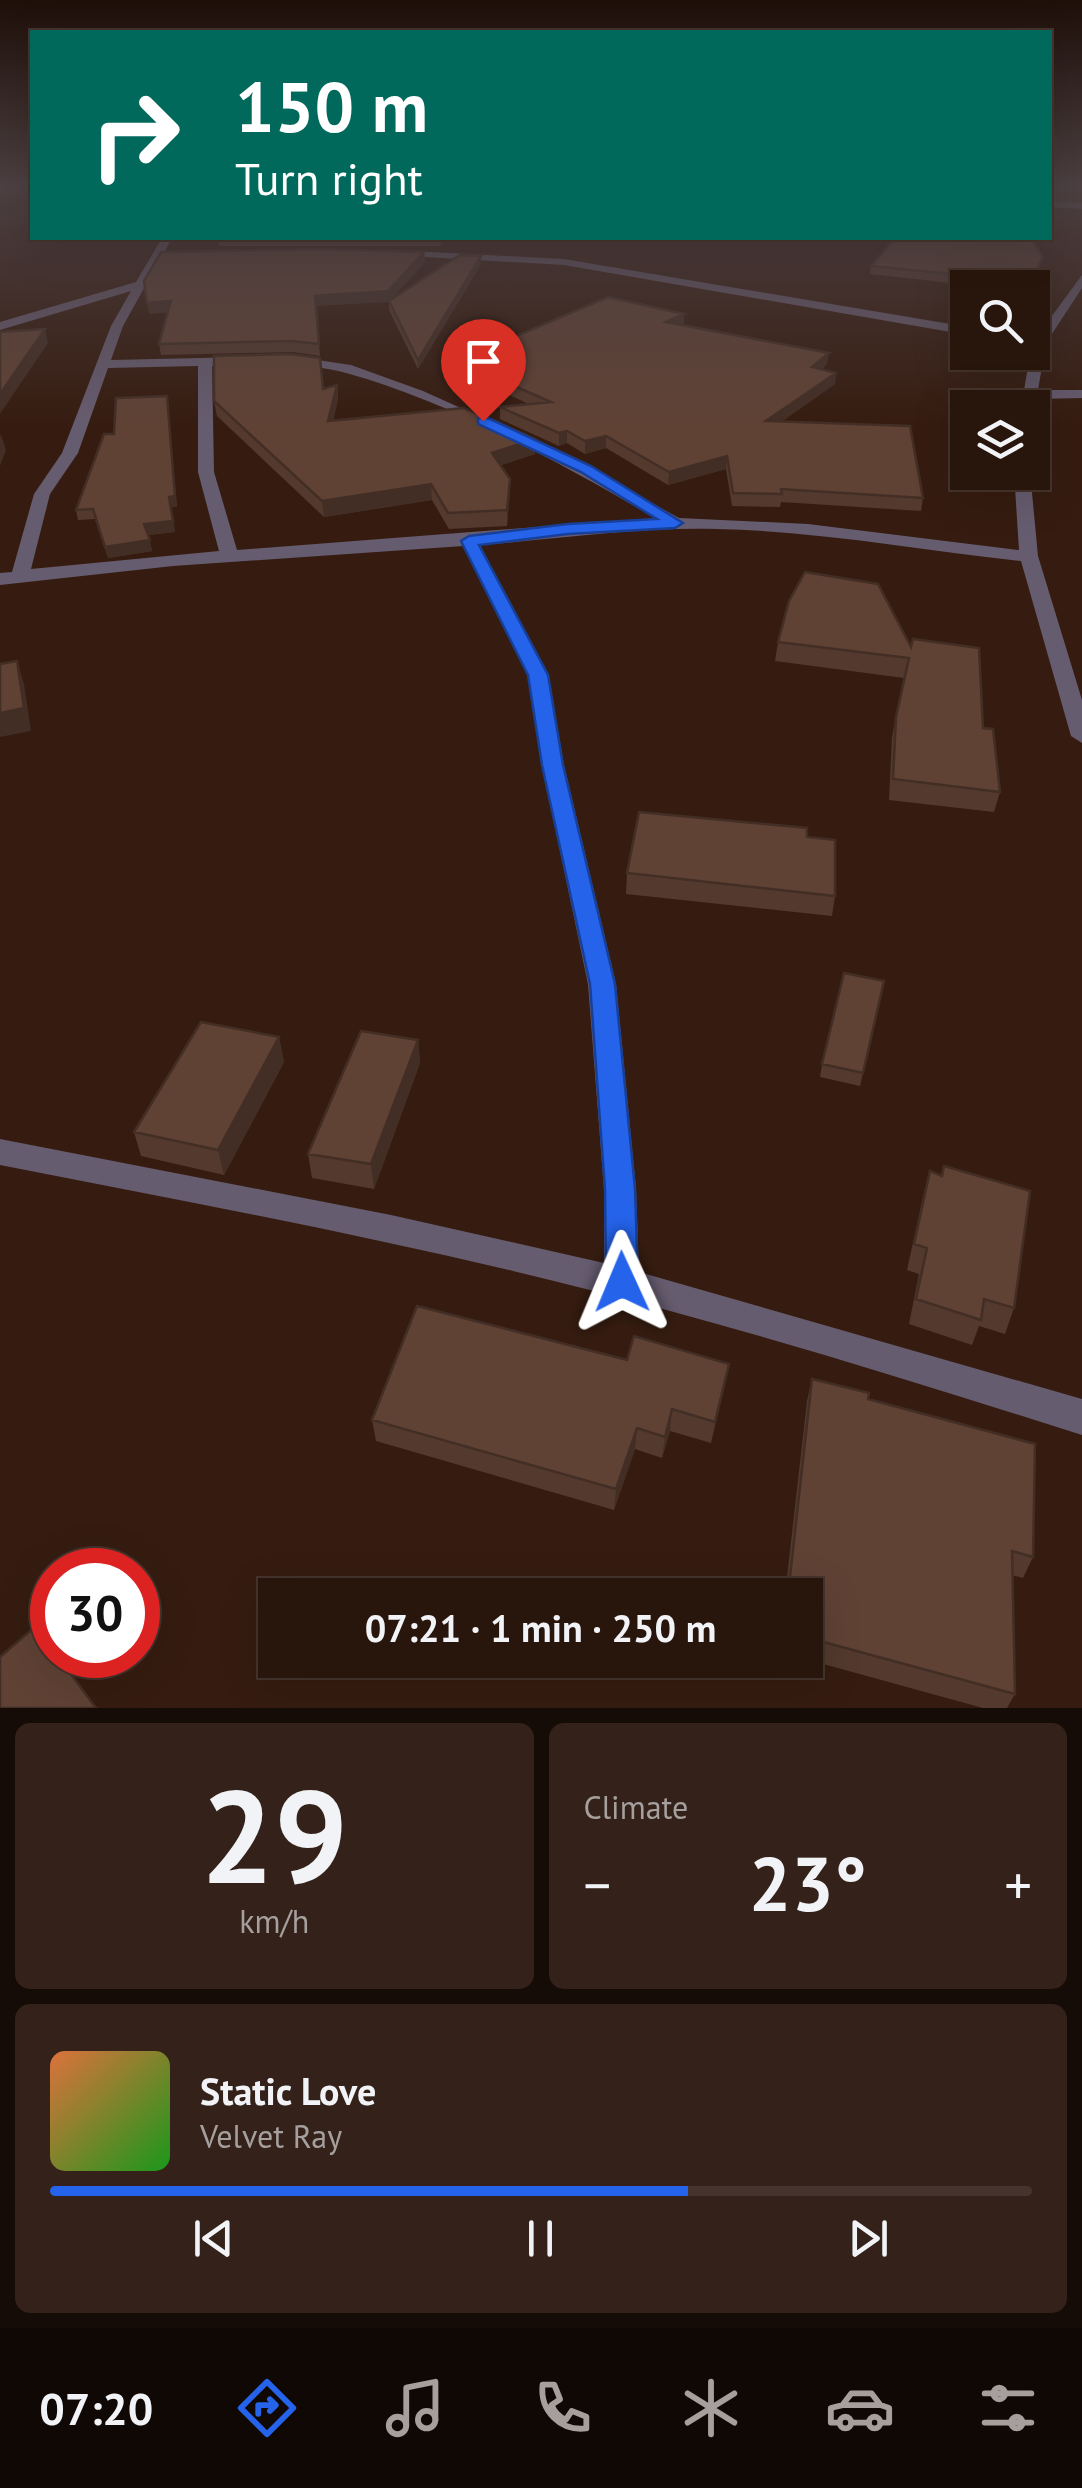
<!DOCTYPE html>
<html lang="en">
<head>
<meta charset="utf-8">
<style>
	:root { --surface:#28150c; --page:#34221a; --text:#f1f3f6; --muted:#a59f9d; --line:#44342d; --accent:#2563eb }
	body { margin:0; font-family:"PT Sans",sans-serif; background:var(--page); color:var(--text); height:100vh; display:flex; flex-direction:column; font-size:38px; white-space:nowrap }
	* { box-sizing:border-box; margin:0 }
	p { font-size:32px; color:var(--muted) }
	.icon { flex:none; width:55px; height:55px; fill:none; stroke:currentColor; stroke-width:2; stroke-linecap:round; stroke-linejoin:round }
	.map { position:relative; height:1708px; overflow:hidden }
	.details { display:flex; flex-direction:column; gap:15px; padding:15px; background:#160c07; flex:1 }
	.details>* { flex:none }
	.hud { position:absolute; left:30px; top:30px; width:1022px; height:210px; border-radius:0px; box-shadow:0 10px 40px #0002,0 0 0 2px var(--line); background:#00695c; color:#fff; overflow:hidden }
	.controls { position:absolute; left:950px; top:270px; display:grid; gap:20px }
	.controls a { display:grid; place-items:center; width:100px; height:100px; border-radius:0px; background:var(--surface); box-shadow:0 10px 40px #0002,0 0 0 2px var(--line); font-size:50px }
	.speed { position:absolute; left:30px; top:1548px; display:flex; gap:20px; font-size:50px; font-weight:700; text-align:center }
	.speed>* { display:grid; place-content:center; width:130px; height:130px; border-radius:50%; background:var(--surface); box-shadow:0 10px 40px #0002,0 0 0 2px var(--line); line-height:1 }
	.speed .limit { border:15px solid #d22; background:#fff; color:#111 }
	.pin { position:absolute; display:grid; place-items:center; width:85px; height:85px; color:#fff; margin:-102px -42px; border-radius:50% 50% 50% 0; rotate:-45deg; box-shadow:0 0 10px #0007 }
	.pin .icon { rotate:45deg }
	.me { position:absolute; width:110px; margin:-55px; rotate:359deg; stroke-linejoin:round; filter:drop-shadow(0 0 8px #0008) }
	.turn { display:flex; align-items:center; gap:35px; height:210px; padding:0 40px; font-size:45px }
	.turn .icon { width:130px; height:130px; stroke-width:2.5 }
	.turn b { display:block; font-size:70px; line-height:85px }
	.big { font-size:75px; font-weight:700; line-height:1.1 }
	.details .tile { flex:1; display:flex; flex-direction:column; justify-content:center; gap:15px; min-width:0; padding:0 35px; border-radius:15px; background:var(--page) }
	.details .dial { align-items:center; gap:0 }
	.dial b { font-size:130px; line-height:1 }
	.song { display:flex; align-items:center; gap:30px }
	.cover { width:120px; height:120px; border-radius:15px; background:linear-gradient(135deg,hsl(20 70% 55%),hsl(120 70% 35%)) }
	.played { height:10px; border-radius:5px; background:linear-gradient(90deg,var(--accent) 65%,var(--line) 65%) }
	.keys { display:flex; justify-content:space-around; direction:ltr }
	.heat { display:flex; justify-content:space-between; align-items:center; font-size:55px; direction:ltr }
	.details .tiles { flex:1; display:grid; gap:15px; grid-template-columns:1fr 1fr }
	.tile:last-child { grid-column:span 2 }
	.trip { position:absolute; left:258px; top:1578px; width:565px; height:100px; border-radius:0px; background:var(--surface); box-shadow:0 10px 40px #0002,0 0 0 2px var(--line); font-weight:700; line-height:100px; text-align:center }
	.tabs { display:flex; height:160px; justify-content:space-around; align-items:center; background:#100805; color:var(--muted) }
	.tabs .icon { width:70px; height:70px }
	.tabs .on { color:var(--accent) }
	.tabs b { font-size:45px; color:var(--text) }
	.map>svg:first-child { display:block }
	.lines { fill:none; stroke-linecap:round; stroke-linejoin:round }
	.street { fill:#665c6f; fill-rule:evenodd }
	.wall { fill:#53392e }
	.shaded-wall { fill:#432e25 }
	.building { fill:#604235; stroke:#432e25; stroke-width:2.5 }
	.route { fill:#2563eb; stroke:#184099; stroke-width:2.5 }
</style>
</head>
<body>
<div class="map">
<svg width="1082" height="1708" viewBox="0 0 1082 1708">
	<rect width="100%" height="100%" fill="#361c10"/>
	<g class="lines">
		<path class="street" d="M1050,201L1082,203V209L1050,207Z
			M162,238H172L123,326L111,360L245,357L252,361L245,365L212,366L214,472L237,550L655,518C563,464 449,401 346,373C326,367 306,367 285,363L283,360L290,356L351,365L423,391L563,454L679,518L808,524L1019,550L1014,472H1030L1038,556L1082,700V743L1071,736L1021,561C920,550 819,531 717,529C637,527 559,539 480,545L548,675L564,765L616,984L636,1189L639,1272L1082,1399V1435C906,1379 730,1324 550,1280C368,1235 184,1201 0,1165V1139L391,1215L604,1263V1189L588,984L542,765L528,675L463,546L173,566L0,585V573L12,572L34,494L62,453L111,326L131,291L0,330V322L136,282ZM198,366V472L219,551L31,569L50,494L78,453L108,368Z
			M394,250L564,259L968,327V335L564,265L390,255Z
			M1082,275V288L1046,343L1038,390H1082V398L1037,399L1033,411L1032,408H1021L1032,343Z"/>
	</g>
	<path class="wall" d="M0,186H32V190L9,196L0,194Z
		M218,238H447L440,246H219Z
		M424,252L425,262L390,300L481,264L418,369L389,310V301L316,306L320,356L293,352L161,355L159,344L168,312L149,314Z
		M1041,265L1030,288H997L870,274L871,266Z
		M683,325L827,364L822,369L836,373L835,384L781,422L923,498L921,511L781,502L780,507L732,506L726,469L668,485L606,448L585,454L567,443L559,446L500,419V407L529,404L459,372L458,361Z
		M337,385L338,399L333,421L535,454L501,465L510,479L507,526L449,529L432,500L324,517L217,416L214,401L323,389Z
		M167,396L177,507H171L175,532L148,535L152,551L108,558L95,519L78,520L76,510L114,434Z
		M778,642L911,647L983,728L1000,792L994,812L889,800L892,737L904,678L775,661Z
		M627,873L835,896L832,916L626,894Z
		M884,981L860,1086L820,1077L822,1064Z
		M279,1037L284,1062L224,1175L141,1156L134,1132Z
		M418,1040L420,1063L374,1189L312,1178L308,1154Z
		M944,1166L1014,1308L1005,1334L979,1326L972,1345L909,1324L919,1274L907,1270L923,1197L930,1171L941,1175Z
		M812,1379L868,1399L1033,1557L1023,1578L1012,1575L1015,1694L1007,1708H983L805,1659V1595H785L807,1401Z
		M725,1385L711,1443L670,1431L662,1458L635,1449L614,1510L376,1441L372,1420Z"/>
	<path class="shaded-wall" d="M16,186H32V190L9,196L7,188Z
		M439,238H447L440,246Z
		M424,252L425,262L389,302L316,306L320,356L315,296Z
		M481,256V264L418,369V360Z
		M1043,257L1041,265L1029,288L1030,282Z
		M171,301L173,312L149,314L147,303Z
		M684,314V325L666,322Z
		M45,329L48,343L0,414V394Z
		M829,353L827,364L811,379L812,367Z
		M836,373L835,384L764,434L766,421Z
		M337,385L338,399L329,436L328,421Z
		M167,396L177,507H171L169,497Z
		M567,431V443L559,446V433Z
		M1,434L6,450L0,466V438Z
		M606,436V448L585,454V441Z
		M535,439V454L492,468V453Z
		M727,456L726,469L668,485L669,472Z
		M510,479V494L507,526V510Z
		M431,484L432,500L324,517L322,501Z
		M173,521L175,532L146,535L144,524Z
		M150,540L152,551L108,558L105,547Z
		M17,661L24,684L31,731L0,737V713Z
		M279,1037L284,1062L224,1175L218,1150Z
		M418,1040L420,1063L374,1189L371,1164Z
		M729,1364L725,1385L711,1443L715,1422Z
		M672,1409L670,1431L662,1458L665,1437Z
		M637,1428L635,1449L614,1510L616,1489Z"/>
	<path class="building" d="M895,238H1031L1043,257L1030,282L871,266Z
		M322,249L424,252L388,291L315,296L319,344L292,341L159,344L171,301L147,303L144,281L161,252Z
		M460,255L481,256L418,360L389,301Z
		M608,297L684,314L666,322L829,353L812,367L836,373L766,421L910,426L923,498L781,489L782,494L733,493L727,456L669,472L606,436L585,441L567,431L559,433L500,407L551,402L458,361Z
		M45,329L0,394V332Z
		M291,354L320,358L323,389L337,385L328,421L464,408L535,439L492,453L510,479L507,510L448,513L431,484L322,501L214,401V356Z
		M167,396L175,496L169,497L173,521L144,524L150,540L105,547L93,509L76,510L104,434H114L116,398Z
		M805,572L878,584L911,647L913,639L979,648L983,728L993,729L1000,792L893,779L896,717L909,658L778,642L789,601Z
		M17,661L24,708L0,713V664Z
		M639,812L807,828V837L835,840V896L627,873Z
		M844,973L884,981L863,1073L822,1064Z
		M201,1022L279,1037L218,1150L134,1132Z
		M361,1031L418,1040L371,1164L308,1154Z
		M944,1166L1030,1191L1014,1308L984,1299L981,1320L916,1299L927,1248L914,1244L930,1171L942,1176Z
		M417,1306L627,1360L634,1336L729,1364L715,1422L672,1409L665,1437L637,1428L616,1489L372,1420Z
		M812,1379L869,1393L868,1399L1035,1444L1033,1557L1012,1551L1015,1694L805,1637V1595H788Z
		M36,1626L52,1648V1655H57L96,1708H0V1657Z"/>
	<linearGradient id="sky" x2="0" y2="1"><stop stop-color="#1e0f09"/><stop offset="0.44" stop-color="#4c4042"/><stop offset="1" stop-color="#4c4042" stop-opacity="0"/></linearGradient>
	<rect width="1082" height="425" fill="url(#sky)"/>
	<path class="route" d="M478,418H488L591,466L683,523L675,528L568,534L479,545L548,675L563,765L615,984L635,1189L638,1282L633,1292L622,1296L611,1292L606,1282L605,1189L590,984L542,765L528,675L461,541L469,536L568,524L657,519L581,472L478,424Z"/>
</svg>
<div class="controls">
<a><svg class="icon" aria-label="search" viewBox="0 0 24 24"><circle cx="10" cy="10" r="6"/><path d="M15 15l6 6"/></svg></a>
<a><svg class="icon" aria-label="layers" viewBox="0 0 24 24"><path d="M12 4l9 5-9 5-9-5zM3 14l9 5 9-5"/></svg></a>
</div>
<div class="speed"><div class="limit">30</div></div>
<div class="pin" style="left:483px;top:421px;background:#d93025"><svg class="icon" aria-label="arrive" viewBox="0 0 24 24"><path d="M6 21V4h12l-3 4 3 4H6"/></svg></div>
<svg class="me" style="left:622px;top:1282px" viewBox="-20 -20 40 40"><path d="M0-17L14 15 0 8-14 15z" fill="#2563eb" stroke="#fff" stroke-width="4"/></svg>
<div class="trip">07:21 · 1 min · 250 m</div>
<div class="hud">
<div class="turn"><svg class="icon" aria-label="right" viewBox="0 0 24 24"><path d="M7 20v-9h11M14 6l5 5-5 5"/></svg><div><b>150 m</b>Turn right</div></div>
</div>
</div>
<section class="details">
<div class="tiles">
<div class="tile dial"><b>29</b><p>km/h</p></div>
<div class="tile"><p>Climate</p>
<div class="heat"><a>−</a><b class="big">23°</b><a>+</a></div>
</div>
<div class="tile">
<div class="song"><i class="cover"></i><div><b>Static Love</b><p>Velvet Ray</p></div></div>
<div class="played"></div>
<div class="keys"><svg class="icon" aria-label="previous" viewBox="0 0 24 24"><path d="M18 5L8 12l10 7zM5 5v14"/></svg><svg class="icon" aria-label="pause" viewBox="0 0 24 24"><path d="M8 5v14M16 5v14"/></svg><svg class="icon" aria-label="next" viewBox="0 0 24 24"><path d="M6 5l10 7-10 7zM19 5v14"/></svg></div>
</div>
</div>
</section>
<nav class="tabs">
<b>07:20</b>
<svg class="icon on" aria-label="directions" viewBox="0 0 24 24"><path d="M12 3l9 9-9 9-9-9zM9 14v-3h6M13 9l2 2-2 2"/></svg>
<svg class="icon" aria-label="music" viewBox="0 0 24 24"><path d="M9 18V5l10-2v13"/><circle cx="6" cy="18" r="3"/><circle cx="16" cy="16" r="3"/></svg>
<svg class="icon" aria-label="phone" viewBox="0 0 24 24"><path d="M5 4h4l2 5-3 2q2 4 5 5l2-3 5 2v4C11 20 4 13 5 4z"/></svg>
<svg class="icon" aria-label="climate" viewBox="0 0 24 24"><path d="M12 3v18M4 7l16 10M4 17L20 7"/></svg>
<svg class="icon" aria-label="car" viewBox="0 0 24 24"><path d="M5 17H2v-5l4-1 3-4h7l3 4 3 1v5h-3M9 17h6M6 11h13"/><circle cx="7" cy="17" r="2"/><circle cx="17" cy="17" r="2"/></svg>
<svg class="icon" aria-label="filters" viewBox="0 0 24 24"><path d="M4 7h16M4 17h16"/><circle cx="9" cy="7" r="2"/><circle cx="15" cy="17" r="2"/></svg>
</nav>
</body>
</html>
